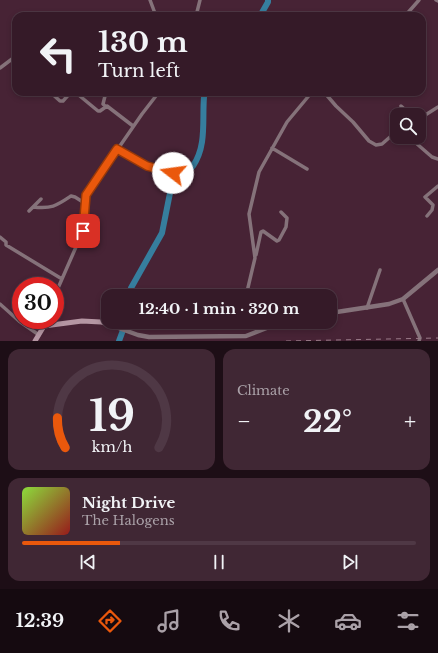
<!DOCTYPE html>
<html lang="en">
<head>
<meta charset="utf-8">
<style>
	:root { --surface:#351a28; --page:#402734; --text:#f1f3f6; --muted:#aaa1a8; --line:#4f3845; --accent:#ea580c }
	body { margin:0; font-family:"Libre Baskerville",serif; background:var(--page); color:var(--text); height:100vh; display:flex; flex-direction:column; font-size:15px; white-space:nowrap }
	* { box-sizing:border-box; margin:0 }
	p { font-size:13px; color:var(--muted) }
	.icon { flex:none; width:22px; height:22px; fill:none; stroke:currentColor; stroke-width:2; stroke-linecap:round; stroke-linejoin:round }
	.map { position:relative; height:341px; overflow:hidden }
	.sheet { display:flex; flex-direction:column; gap:8px; padding:8px; background:#1d0e16; flex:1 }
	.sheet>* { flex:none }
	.banner { position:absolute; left:12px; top:12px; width:414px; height:84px; border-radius:12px; box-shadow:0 2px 6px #0003,0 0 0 1px var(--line); background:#351a28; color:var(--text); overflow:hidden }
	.buttons { position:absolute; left:390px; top:108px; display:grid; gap:8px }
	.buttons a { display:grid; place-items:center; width:36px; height:36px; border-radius:8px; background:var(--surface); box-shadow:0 2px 6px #0003,0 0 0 1px var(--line); font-size:20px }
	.speed { position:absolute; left:12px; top:277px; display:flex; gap:8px; font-size:20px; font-weight:700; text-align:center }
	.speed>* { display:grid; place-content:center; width:52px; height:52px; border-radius:50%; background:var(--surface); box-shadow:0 2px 6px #0003,0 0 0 1px var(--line); line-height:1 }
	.speed .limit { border:6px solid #d22; background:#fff; color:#111 }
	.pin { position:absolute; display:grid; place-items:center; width:34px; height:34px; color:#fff; margin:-17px; border-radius:8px; box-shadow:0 2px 6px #0006 }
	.me { position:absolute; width:44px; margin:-22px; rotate:285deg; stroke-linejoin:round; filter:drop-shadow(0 0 3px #0008) }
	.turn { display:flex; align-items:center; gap:14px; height:84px; padding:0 20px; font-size:18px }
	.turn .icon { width:52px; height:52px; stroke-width:2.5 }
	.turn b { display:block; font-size:28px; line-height:34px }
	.big { font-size:30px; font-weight:800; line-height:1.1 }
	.sheet .widget { flex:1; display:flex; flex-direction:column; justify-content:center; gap:6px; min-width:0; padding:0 14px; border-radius:12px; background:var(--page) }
	.sheet .dial { align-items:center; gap:0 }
	.dial svg { height:104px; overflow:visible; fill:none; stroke:var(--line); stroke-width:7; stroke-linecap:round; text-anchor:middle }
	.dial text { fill:var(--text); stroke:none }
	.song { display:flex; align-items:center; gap:12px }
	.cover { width:48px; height:48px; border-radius:6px; background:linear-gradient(135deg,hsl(90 70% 55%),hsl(0 70% 35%)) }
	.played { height:4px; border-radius:2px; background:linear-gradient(90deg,var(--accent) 25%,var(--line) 25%) }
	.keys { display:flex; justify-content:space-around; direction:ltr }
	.heat { display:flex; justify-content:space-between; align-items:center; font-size:22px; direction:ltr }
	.sheet .tiles { flex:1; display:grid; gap:8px; grid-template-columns:1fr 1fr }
	.widget:last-child { grid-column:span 2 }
	.trip { position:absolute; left:101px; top:289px; width:236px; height:40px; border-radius:12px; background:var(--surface); box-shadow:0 2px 6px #0003,0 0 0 1px var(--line); font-weight:800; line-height:40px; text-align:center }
	.tabs { display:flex; height:64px; justify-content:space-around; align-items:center; background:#150a10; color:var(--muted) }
	.tabs .icon { width:28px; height:28px }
	.tabs .current { color:var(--accent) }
	.tabs b { font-size:18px; color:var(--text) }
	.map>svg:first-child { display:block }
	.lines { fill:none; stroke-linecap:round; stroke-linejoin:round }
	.river { stroke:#367e9e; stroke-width:6 }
	.minor { stroke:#85727a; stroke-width:3.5 }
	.tertiary { stroke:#85727a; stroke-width:4.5 }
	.secondary { stroke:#b596a3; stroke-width:5 }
	.rail { stroke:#9a7b89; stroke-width:1; stroke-dasharray:5 5; stroke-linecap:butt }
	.route-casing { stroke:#983908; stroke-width:10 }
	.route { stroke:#ea580c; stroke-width:7 }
</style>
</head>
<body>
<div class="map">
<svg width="438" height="341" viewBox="0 0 438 341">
	<rect width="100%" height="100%" fill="#472335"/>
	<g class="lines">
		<path class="river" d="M260,16L268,2V0
			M130,296L131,288L162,233L171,188C177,179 186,175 193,166C207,145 202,121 204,97L203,92
			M119,341L126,322"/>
		<path class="minor" d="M150,0L156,16
			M436,0L438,1
			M196,16L200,0
			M405,16L419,0
			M0,68L16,56
			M50,92L60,101H63L71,92
			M75,92L98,111H100L107,106L133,126
			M324,92L336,106L353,122L369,141L376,145L382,144L390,137L397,134
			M105,106L103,104L106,92
			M401,106L411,115
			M419,119L438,107
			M409,137L432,157L438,159
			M272,148L307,169
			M117,149L147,167L173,173
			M33,207C52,209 56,206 71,196L75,197L86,204
			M29,211L41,199
			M427,216L432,210L433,205L425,197L438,186
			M0,237L6,242V245L62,279
			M256,255L261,232L263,231L277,241L279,240L286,227L287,218L281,212
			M55,295L83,231L86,195L142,114L159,92
			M246,296L255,258L249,214L259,172L287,122L312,92
			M403,299L420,338L419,341
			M0,304L19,321L39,335
			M367,308L380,270
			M259,322L267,328
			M44,326L46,320"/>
		<path class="tertiary" d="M330,313L389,304L403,299L438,270
			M116,327L138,335L149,337L246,336L282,322"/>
		<path class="secondary" d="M35,341L44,326L82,321L101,322L116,327"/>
		<path class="rail" d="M286,341L438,338"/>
	</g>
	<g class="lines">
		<defs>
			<path id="route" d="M83,231L86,195L117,149L147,166L173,173"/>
		</defs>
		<use href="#route" class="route-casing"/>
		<use href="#route" class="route"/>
	</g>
</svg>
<div class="buttons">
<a><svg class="icon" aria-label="search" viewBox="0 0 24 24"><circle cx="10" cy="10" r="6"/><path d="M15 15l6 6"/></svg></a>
</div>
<div class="speed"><div class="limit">30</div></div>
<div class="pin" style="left:83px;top:231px;background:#d93025"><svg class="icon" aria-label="arrive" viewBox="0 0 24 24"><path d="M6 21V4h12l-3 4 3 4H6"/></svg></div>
<svg class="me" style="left:173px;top:173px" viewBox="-20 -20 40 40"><circle r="19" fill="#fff"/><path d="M0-13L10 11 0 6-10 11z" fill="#ea580c"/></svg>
<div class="trip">12:40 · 1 min · 320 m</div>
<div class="banner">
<div class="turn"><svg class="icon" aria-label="left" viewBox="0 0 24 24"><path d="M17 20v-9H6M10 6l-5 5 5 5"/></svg><div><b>130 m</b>Turn left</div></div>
</div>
</div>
<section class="sheet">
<div class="tiles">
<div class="widget dial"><svg viewBox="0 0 100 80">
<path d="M14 69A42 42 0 1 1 86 69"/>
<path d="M14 69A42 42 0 0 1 8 46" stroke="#ea580c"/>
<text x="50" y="56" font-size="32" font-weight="700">19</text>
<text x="50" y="72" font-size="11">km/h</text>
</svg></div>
<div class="widget"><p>Climate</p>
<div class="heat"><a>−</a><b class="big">22°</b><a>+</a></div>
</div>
<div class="widget">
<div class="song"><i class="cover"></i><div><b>Night Drive</b><p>The Halogens</p></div></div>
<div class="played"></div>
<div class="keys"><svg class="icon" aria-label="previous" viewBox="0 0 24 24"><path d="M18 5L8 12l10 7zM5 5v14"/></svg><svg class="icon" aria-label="pause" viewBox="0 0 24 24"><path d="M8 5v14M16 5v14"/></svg><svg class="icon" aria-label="next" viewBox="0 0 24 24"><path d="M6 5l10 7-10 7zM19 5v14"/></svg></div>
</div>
</div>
</section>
<nav class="tabs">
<b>12:39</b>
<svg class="icon current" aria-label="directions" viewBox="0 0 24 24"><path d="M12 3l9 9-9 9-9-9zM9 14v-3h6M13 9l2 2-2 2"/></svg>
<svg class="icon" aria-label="music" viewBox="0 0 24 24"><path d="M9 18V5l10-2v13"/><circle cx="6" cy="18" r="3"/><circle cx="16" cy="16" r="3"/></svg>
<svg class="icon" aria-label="phone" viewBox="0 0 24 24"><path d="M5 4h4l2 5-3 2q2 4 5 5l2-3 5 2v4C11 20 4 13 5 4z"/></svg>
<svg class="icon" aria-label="climate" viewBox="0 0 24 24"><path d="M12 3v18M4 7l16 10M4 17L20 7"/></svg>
<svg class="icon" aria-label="car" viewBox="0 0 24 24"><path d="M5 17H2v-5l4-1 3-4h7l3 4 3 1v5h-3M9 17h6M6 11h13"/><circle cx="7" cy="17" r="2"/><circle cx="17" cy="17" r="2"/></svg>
<svg class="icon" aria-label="filters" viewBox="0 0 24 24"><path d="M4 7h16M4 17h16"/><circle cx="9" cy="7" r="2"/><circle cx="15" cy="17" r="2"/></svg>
</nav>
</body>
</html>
